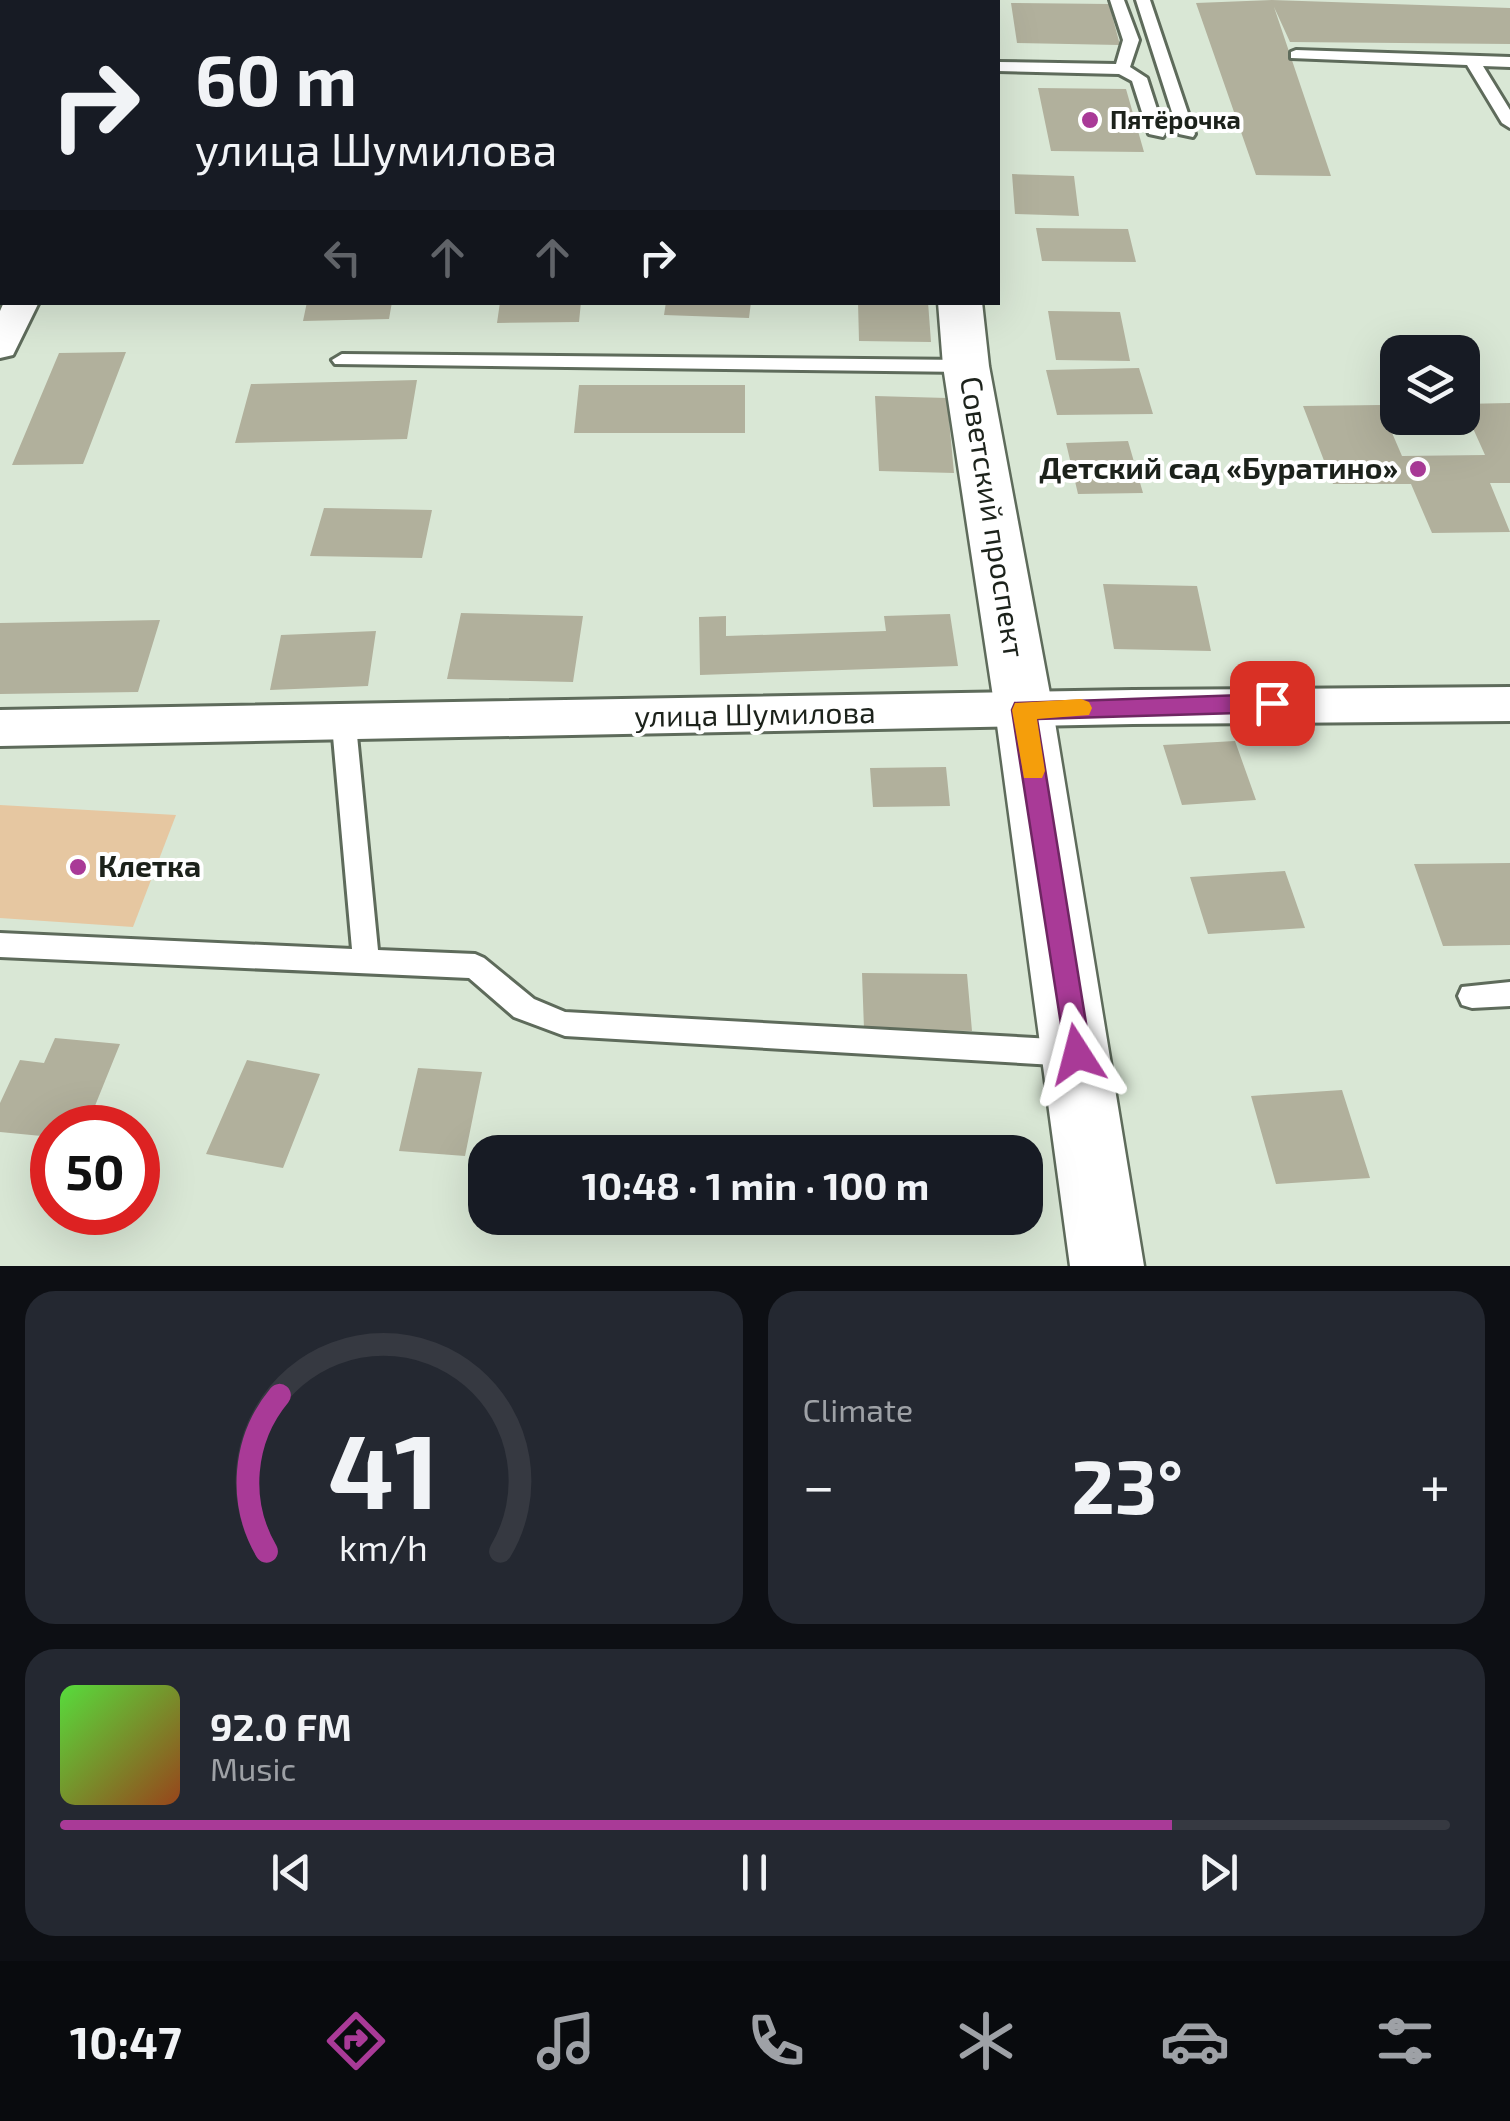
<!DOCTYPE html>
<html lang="en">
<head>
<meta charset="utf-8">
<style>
	:root { --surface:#171b24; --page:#242831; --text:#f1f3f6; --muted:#9ea1a6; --line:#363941; --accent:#a93a97 }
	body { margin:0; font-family:"Exo 2",sans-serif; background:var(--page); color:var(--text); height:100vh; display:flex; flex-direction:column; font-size:38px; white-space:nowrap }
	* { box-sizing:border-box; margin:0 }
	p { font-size:32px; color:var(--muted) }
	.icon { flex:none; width:55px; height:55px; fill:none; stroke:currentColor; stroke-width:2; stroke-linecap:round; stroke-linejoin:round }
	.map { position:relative; height:1266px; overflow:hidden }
	.panel { display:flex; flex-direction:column; gap:25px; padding:25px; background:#0d0f14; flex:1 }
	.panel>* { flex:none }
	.guide { position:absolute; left:0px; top:0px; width:1000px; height:305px; box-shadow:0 10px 40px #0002; background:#171b24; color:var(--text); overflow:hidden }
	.fabs { position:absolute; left:1380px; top:335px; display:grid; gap:20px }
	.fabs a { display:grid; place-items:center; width:100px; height:100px; border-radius:20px; background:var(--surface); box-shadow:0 10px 40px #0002; font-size:50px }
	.speed { position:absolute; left:30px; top:1105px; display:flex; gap:20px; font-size:50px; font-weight:700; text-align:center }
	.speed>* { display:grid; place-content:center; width:130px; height:130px; border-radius:50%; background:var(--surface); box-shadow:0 10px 40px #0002; line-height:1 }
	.speed .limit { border:15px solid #d22; background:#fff; color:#111 }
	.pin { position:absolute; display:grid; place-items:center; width:85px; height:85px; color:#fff; margin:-42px; border-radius:20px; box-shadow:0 5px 15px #0006 }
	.me { position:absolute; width:110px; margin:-55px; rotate:351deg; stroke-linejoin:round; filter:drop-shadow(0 0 8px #0008) }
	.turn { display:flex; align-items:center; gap:35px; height:210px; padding:0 30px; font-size:45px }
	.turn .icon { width:130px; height:130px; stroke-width:2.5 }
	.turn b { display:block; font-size:70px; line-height:85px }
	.lanes { display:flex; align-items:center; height:95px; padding:0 30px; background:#0003; justify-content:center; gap:50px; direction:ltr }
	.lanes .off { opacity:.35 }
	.big { font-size:75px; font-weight:700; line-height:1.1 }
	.panel .card { flex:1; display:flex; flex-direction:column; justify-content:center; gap:15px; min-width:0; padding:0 35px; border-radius:30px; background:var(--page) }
	.panel .dial { align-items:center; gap:0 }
	.dial svg { height:260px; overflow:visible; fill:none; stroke:var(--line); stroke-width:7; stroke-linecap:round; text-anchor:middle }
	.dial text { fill:var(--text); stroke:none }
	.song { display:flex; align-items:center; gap:30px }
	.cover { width:120px; height:120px; border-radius:15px; background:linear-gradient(135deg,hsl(110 70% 55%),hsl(20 70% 35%)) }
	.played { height:10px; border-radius:5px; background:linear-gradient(90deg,var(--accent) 80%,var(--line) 80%) }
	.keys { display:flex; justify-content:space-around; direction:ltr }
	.heat { display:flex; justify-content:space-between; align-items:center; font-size:55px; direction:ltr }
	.panel .tiles { flex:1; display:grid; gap:25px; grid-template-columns:1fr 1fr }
	.card:last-child { grid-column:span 2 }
	.trip { position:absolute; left:468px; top:1135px; width:575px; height:100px; border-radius:30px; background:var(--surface); box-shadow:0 10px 40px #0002; font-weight:700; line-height:100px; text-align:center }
	.dock { display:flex; height:160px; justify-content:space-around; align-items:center; background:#090b0e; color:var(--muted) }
	.dock .icon { width:70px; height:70px }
	.dock .current { color:var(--accent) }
	.dock b { font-size:45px; color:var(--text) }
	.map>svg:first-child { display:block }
	.green { fill:#e6c7a1 }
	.building { fill:#b1b09c }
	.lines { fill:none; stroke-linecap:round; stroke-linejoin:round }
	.lane-casing { stroke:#5e6b5b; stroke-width:6 }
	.street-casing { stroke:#5e6b5b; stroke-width:6 }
	.secondary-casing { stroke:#5e6b5b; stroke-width:5 }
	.lane { fill:#fff; fill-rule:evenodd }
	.street { fill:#fff; fill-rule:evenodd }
	.secondary { fill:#fff; fill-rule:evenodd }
	.route { fill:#a93a97; stroke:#6e2662; stroke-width:2.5 }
	.slow { fill:#f59e0b }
	.poi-dot { fill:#a93a97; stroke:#fff; stroke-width:4 }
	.labels { text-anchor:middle; stroke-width:8; stroke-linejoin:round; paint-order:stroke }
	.far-poi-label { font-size:25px; font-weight:bold; fill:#1c221b; stroke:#fff; text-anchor:start }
	.poi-label { font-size:30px; font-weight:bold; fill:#1c221b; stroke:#fff; text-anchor:end }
	.street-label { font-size:30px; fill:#1c221b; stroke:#fff }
</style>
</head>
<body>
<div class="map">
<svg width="1510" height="1266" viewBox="0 0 1510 1266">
	<rect width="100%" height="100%" fill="#d9e7d5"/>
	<path class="green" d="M0,805L176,815L133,927L0,918Z"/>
	<path class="building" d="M1272,0L1510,8V44L1290,42L1274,7L1331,176L1256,175L1196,3Z
		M1011,3L1109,4L1120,45L1017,43Z
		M1038,88L1126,89L1144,152L1051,151Z
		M1012,174L1074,176L1079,216L1015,214Z
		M1036,228L1128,229L1136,262L1042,261Z
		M307,302H392L389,319L303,321Z
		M500,302H581L579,322L497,323Z
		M666,302H751L749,318L664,315Z
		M858,302H928L931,342L859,341Z
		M1048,311L1120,312L1130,361L1056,360Z
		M126,352L83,464L12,465L59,353Z
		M1139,368L1153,414L1057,415L1046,370Z
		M417,380L407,439L235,443L251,384Z
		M579,385H745V433H574Z
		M875,396L947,398L954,473L879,471Z
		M1510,403V483H1490L1510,532L1432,533L1411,484H1333L1303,406L1380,405L1402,456L1485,455L1462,404Z
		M1128,441L1143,493L1078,494L1066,443Z
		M324,508L432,510L422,558L310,556Z
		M1103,584L1197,586L1211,651L1114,649Z
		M461,613L583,616L573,682L447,679Z
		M950,614L958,666L700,675L699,617L726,616V636L886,631L884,616Z
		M160,620L138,692L0,694V623Z
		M376,631L368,686L270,690L281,635Z
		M1235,741L1256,800L1182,805L1163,745Z
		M946,767L950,806L873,807L870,768Z
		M1510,863V945L1443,946L1414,864Z
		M1285,871L1305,928L1208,934L1190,877Z
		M862,973L967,974L972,1031L864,1029Z
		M55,1038L120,1044L86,1128H52V1137L0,1132V1103L20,1060L44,1063Z
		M247,1060L320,1074L283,1168L206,1154Z
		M418,1068L482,1072L465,1156L399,1151Z
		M1342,1090L1370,1178L1276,1184L1251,1096Z"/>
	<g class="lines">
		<defs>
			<path id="lane" d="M1110,0H1124L1139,40L1130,67L1147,78L1165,134L1163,137L1149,134L1132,81L1119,74L998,71V62L1116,64L1123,40Z
				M1136,0H1150L1195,134L1193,137L1179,134Z
				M1296,50L1510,57V67L1483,66L1510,110V128L1502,123L1467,65L1291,58V52Z
				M342,354L966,360L976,366L966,372L335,364L332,360Z
				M344,716L352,718L356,725L378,950L475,954L484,958L534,999L565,1012L1071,1040L1081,1044L1085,1053L1081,1062L1071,1066L565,1036L514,1017L469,978L0,957V933L352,949L332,725L336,718Z
				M1510,982V1006L1472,1008L1462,1005L1458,996L1462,987Z"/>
			<path id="street" d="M4,302H39L13,355L0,358V311Z
				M1510,687V721L1133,724L0,746V710L1133,690Z"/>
			<path id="secondary" d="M899,0H935V2H900Z
				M938,302H982L989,366L1053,710L1144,1266H1070L995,710L943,366Z"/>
		</defs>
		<use href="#lane" class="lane-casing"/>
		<use href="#street" class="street-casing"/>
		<use href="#secondary" class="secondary-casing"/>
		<use href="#lane" class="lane"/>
		<use href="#street" class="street"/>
		<use href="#secondary" class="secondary"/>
	</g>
	<path class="route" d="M1272,694L1283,703L1272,712L1037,719L1091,1054L1087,1063L1077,1067L1067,1063L1012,710L1015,703Z"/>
	<path class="slow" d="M1081,699L1089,702L1092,708L1089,715L1037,719L1045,771L1042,778H1024L1012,710L1015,703Z"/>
	<g class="poi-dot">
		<circle cx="1090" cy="120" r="10"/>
		<circle cx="1418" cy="469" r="10"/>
		<circle cx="78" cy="867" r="10"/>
	</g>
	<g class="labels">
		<g class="far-poi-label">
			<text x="1110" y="129">Пятёрочка</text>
		</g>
		<g class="poi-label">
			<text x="1398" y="479">Детский сад «Буратино»</text>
			<text x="98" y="877" text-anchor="start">Клетка</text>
		</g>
		<g class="street-label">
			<text transform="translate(992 517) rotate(81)" y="10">Советский проспект</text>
			<text transform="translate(755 715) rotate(-1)" y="10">улица Шумилова</text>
		</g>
	</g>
</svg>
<div class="fabs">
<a><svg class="icon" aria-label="layers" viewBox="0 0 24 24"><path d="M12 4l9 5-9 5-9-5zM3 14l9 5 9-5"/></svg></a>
</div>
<div class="speed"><div class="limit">50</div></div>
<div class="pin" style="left:1272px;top:703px;background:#d93025"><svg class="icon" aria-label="arrive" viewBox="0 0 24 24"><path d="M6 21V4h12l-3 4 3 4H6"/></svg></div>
<svg class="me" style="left:1077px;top:1054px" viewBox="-20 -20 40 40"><path d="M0-17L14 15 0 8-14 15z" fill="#a93a97" stroke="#fff" stroke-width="4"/></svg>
<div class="trip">10:48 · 1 min · 100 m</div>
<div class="guide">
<div class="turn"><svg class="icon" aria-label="right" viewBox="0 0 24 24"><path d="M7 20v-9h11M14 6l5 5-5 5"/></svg><div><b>60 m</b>улица Шумилова</div></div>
<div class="lanes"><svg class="icon off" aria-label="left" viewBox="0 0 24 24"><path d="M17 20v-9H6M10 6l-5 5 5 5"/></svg><svg class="icon off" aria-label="ahead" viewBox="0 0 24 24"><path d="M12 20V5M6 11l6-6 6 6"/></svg><svg class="icon off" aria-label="ahead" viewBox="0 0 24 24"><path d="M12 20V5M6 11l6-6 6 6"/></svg><svg class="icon" aria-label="right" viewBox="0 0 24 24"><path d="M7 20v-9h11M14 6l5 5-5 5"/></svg></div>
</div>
</div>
<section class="panel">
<div class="tiles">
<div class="card dial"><svg viewBox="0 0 100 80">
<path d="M14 69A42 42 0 1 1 86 69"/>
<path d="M14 69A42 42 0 0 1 18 21" stroke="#a93a97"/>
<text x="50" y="56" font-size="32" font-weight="700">41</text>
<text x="50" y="72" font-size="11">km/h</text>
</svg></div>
<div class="card"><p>Climate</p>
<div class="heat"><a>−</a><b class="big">23°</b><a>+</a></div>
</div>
<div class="card">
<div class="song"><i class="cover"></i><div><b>92.0 FM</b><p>Music</p></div></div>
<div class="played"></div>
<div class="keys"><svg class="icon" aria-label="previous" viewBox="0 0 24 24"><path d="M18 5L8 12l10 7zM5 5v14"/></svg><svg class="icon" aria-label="pause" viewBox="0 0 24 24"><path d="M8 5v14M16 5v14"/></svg><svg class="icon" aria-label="next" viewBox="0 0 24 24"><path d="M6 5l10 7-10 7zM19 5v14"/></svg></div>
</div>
</div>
</section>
<nav class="dock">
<b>10:47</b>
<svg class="icon current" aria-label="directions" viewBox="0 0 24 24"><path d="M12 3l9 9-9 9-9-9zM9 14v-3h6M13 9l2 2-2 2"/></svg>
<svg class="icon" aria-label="music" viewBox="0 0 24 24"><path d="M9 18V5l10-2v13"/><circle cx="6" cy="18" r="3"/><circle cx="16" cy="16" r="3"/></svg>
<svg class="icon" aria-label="phone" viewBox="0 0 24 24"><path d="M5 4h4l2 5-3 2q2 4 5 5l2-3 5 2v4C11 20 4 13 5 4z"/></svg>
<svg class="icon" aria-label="climate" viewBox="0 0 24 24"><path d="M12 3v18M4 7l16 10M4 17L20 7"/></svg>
<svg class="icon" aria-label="car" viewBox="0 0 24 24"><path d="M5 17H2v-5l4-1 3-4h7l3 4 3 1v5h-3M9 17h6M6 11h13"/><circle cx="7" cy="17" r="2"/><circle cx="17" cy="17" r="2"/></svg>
<svg class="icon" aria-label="filters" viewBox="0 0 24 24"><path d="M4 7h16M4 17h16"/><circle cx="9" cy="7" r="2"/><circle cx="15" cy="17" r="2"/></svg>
</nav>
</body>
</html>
